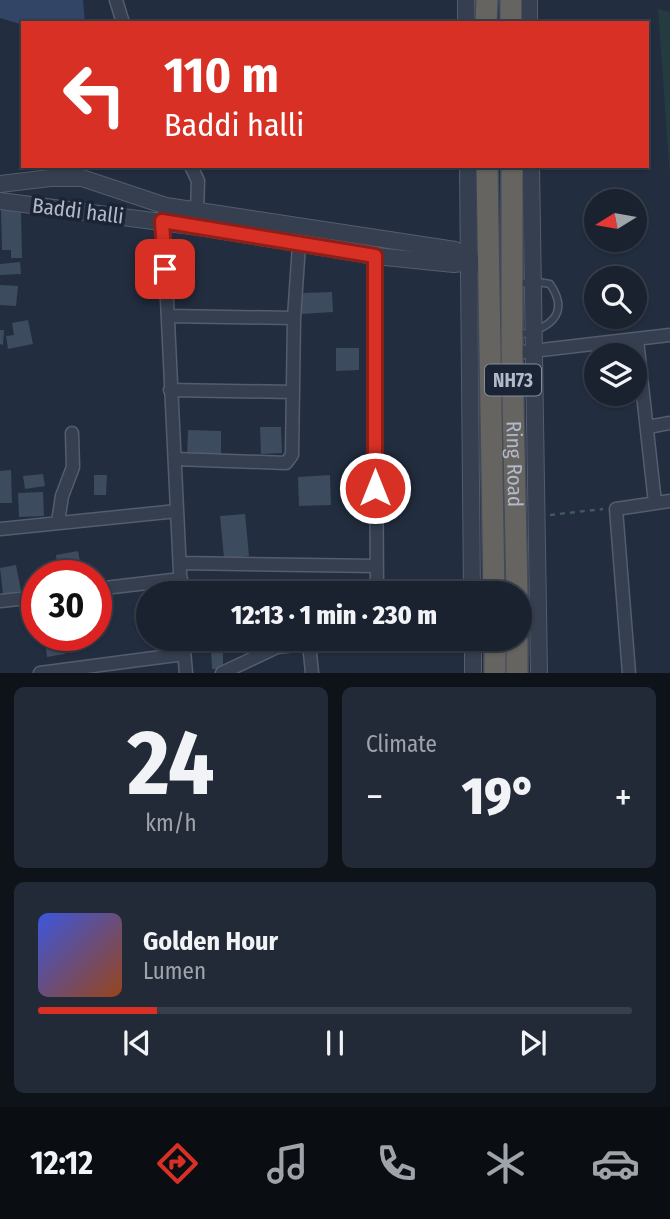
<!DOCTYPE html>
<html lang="en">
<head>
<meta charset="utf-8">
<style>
	:root { --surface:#1a222f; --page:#232a37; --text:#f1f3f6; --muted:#9fa4aa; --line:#383f4b; --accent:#d93025 }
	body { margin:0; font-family:"Fira Sans Condensed",sans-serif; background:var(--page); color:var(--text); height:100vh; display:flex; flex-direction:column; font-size:26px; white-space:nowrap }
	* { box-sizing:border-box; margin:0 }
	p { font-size:23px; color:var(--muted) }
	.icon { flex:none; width:38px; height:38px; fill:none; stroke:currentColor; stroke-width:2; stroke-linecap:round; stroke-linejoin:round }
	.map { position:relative; height:673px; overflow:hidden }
	.drawer { display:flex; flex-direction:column; gap:14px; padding:14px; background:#0e131a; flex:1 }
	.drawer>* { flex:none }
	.guide { position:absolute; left:21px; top:21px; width:628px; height:147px; border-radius:0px; box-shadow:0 2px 5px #0004,0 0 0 2px var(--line); background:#d93025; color:#fff; overflow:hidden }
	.needle { width:46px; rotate:259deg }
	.controls { position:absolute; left:584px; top:189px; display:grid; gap:14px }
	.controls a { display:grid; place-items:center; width:63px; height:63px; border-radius:50%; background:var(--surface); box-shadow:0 2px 5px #0004,0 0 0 2px var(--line); font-size:35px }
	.speed { position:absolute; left:21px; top:560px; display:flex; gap:14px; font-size:35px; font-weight:700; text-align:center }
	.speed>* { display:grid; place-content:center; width:91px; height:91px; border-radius:50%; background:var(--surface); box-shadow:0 2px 5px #0004,0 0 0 2px var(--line); line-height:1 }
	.speed .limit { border:10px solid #d22; background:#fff; color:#111 }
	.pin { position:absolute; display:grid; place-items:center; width:60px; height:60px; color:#fff; margin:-30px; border-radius:14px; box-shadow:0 4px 10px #0006 }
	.me { position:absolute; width:77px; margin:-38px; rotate:0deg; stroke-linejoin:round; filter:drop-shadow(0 0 5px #0008) }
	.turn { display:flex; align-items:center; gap:24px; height:147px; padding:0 28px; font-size:32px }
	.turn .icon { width:91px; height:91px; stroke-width:2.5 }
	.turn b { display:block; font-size:49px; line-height:60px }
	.big { font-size:52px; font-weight:800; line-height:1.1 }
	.drawer .tile { flex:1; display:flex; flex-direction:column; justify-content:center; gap:10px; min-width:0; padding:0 24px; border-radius:10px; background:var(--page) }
	.drawer .dial { align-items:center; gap:0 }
	.dial b { font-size:91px; line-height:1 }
	.song { display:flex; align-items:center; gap:21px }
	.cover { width:84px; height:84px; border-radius:10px; background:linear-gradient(135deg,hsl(230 70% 55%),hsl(20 70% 35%)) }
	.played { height:7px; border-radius:4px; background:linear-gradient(90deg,var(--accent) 20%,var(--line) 20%) }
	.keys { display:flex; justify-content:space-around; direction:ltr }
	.heat { display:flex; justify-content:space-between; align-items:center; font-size:38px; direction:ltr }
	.drawer .tiles { flex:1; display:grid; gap:14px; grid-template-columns:1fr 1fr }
	.tile:last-child { grid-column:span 2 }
	.trip { position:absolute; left:136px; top:581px; width:396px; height:70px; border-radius:35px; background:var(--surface); box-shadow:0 2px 5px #0004,0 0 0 2px var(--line); font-weight:800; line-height:70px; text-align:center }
	.tab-bar { display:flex; height:112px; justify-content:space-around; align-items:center; background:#0a0e13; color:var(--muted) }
	.tab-bar .icon { width:49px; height:49px }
	.tab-bar .active { color:var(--accent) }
	.tab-bar b { font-size:32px; color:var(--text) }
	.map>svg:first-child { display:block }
	.green { fill:#243c40 }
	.water { fill:#324566 }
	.building { fill:#3d4b5f }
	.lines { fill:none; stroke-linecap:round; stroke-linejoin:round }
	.service-casing { stroke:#545d6d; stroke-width:9 }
	.minor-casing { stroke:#545d6d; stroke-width:15 }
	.tertiary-casing { stroke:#545d6d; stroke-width:18 }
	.trunk-casing { stroke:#414a5a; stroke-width:24 }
	.path { stroke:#42595d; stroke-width:2.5; stroke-dasharray:5 5; stroke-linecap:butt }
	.service { stroke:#363f4f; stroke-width:6 }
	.minor { stroke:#363f4f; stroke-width:12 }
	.tertiary { stroke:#363f4f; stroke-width:16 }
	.trunk { stroke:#656460; stroke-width:21 }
	.route-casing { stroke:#8d1f18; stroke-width:18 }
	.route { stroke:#d93025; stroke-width:12 }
	.labels { text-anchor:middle; stroke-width:7; stroke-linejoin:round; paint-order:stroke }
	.shield { fill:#1b2434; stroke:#858d9d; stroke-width:2 }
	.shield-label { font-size:19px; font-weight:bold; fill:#b2baca }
	.street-label { font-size:21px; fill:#b2baca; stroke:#1b2434 }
</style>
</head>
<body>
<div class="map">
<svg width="670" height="673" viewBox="0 0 670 673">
	<rect width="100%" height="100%" fill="#222d3f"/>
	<path class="green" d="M658,9L670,12V177Z"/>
	<path class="water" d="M0,0H83L85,23H23V25L0,18Z"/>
	<path class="building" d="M1,210H21L22,258H11V250H2Z
		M20,262L21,274L0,275V264Z
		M0,285L18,286L16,306L0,305Z
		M332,292L333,312L302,314V293Z
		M28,320L33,344L8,349L6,336L14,335L12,323Z
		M0,330H4L3,345L0,344Z
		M336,348H359V370L336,371Z
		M260,427H281L282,453L261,454Z
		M188,430L221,431V457H187Z
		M11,470L12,503H0V471Z
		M43,474L45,486L25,489L23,476Z
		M94,475H107L106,495H94Z
		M330,475L331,505L299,506L298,477Z
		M43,492L44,516L19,517L18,493Z
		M245,514L249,556L224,558L220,516Z
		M78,551L83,576H59L56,555Z
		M16,565L21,591L3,594L0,568Z
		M44,635H62L65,654L47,657Z
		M65,635H86V637L65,639Z
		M201,639H270V647L201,648Z
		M223,649V669H212L211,650Z"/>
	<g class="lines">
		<defs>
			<path id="service" d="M515,285L533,281L550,284C572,316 546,330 517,335"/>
			<path id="minor" d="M116,0L123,23
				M191,166L198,181L197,211
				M163,216L181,593
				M375,256L377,593
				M168,316L294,318
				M637,340L655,503
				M507,354L670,335
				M170,390L293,392
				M648,427L670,423
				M175,459L286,463L292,455L294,318L299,245
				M58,522L62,496L73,467L72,433
				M0,529L177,511
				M180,563L375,566
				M96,589L181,579
				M0,601L37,597
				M183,639L186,673
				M309,643L312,673
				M40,673L184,654
				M222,673L277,647L352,639
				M629,673L616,509L670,501"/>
			<path id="tertiary" d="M529,0V23
				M466,23V0
				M468,166L472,593
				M531,166L539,673
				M0,184L50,178H82L166,206L455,250L470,262
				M0,201L199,227L375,256L454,264L470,262L488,265
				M473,639V673"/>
			<g id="trunk">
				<path d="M486,23L487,0"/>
				<path d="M511,23V0"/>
				<path d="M487,166L494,593"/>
				<path id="s1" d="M512,166V353L517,593"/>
				<path d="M495,639V673"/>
				<path d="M517,639V673"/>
			</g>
		</defs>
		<use href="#service" class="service-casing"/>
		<use href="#minor" class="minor-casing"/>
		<use href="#tertiary" class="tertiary-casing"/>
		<use href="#trunk" class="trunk-casing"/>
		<path class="path" d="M550,515L603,509"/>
		<use href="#service" class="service"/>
		<use href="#minor" class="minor"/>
		<use href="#tertiary" class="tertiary"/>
		<use href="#trunk" class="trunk"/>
	</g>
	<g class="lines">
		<defs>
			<path id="route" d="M165,269L162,221L375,256V488"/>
		</defs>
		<use href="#route" class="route-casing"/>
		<use href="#route" class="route"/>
	</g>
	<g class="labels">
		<rect class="shield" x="485" y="364.5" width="56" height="31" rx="5"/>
		<g class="shield-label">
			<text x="513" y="387">NH73</text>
		</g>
		<g class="street-label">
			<text transform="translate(78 211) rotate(7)" y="7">Baddi halli</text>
			<text dy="7" stroke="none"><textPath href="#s1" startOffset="298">Ring Road</textPath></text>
		</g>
	</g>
</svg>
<div class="controls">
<a><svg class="needle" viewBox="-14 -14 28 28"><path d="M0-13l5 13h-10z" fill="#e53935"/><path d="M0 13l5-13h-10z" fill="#9fa4aa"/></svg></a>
<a><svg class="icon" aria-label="search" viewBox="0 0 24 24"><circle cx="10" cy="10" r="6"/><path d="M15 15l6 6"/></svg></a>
<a><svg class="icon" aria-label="layers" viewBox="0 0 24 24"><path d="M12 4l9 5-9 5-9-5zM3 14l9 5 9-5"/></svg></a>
</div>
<div class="speed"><div class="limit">30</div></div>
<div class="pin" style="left:165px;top:269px;background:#d93025"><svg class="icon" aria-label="arrive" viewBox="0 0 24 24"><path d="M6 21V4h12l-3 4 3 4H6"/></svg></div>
<svg class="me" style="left:375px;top:488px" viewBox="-20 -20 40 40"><circle r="17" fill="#d93025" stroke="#fff" stroke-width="3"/><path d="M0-11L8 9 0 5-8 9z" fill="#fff"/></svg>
<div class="trip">12:13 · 1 min · 230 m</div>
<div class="guide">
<div class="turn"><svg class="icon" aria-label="left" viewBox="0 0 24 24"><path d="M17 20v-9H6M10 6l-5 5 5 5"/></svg><div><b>110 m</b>Baddi halli</div></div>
</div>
</div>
<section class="drawer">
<div class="tiles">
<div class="tile dial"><b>24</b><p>km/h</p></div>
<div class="tile"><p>Climate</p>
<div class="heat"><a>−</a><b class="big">19°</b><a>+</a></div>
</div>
<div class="tile">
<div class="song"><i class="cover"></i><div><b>Golden Hour</b><p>Lumen</p></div></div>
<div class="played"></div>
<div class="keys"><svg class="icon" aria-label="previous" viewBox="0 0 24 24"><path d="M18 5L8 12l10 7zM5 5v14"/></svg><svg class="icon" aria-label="pause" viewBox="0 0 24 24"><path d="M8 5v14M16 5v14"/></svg><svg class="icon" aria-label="next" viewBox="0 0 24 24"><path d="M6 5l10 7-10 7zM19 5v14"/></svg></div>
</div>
</div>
</section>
<nav class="tab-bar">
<b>12:12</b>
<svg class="icon active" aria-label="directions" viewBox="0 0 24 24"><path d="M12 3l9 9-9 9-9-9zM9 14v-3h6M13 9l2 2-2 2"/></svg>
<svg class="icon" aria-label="music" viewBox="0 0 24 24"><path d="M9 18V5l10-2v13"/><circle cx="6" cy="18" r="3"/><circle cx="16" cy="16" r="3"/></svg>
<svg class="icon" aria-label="phone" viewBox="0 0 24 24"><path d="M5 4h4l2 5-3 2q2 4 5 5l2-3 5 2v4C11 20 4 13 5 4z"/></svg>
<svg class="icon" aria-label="climate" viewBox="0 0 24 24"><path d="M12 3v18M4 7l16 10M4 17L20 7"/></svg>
<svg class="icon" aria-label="car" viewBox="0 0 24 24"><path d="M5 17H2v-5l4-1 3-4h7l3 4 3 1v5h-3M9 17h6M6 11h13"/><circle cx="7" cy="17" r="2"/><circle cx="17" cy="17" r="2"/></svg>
</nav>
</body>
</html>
